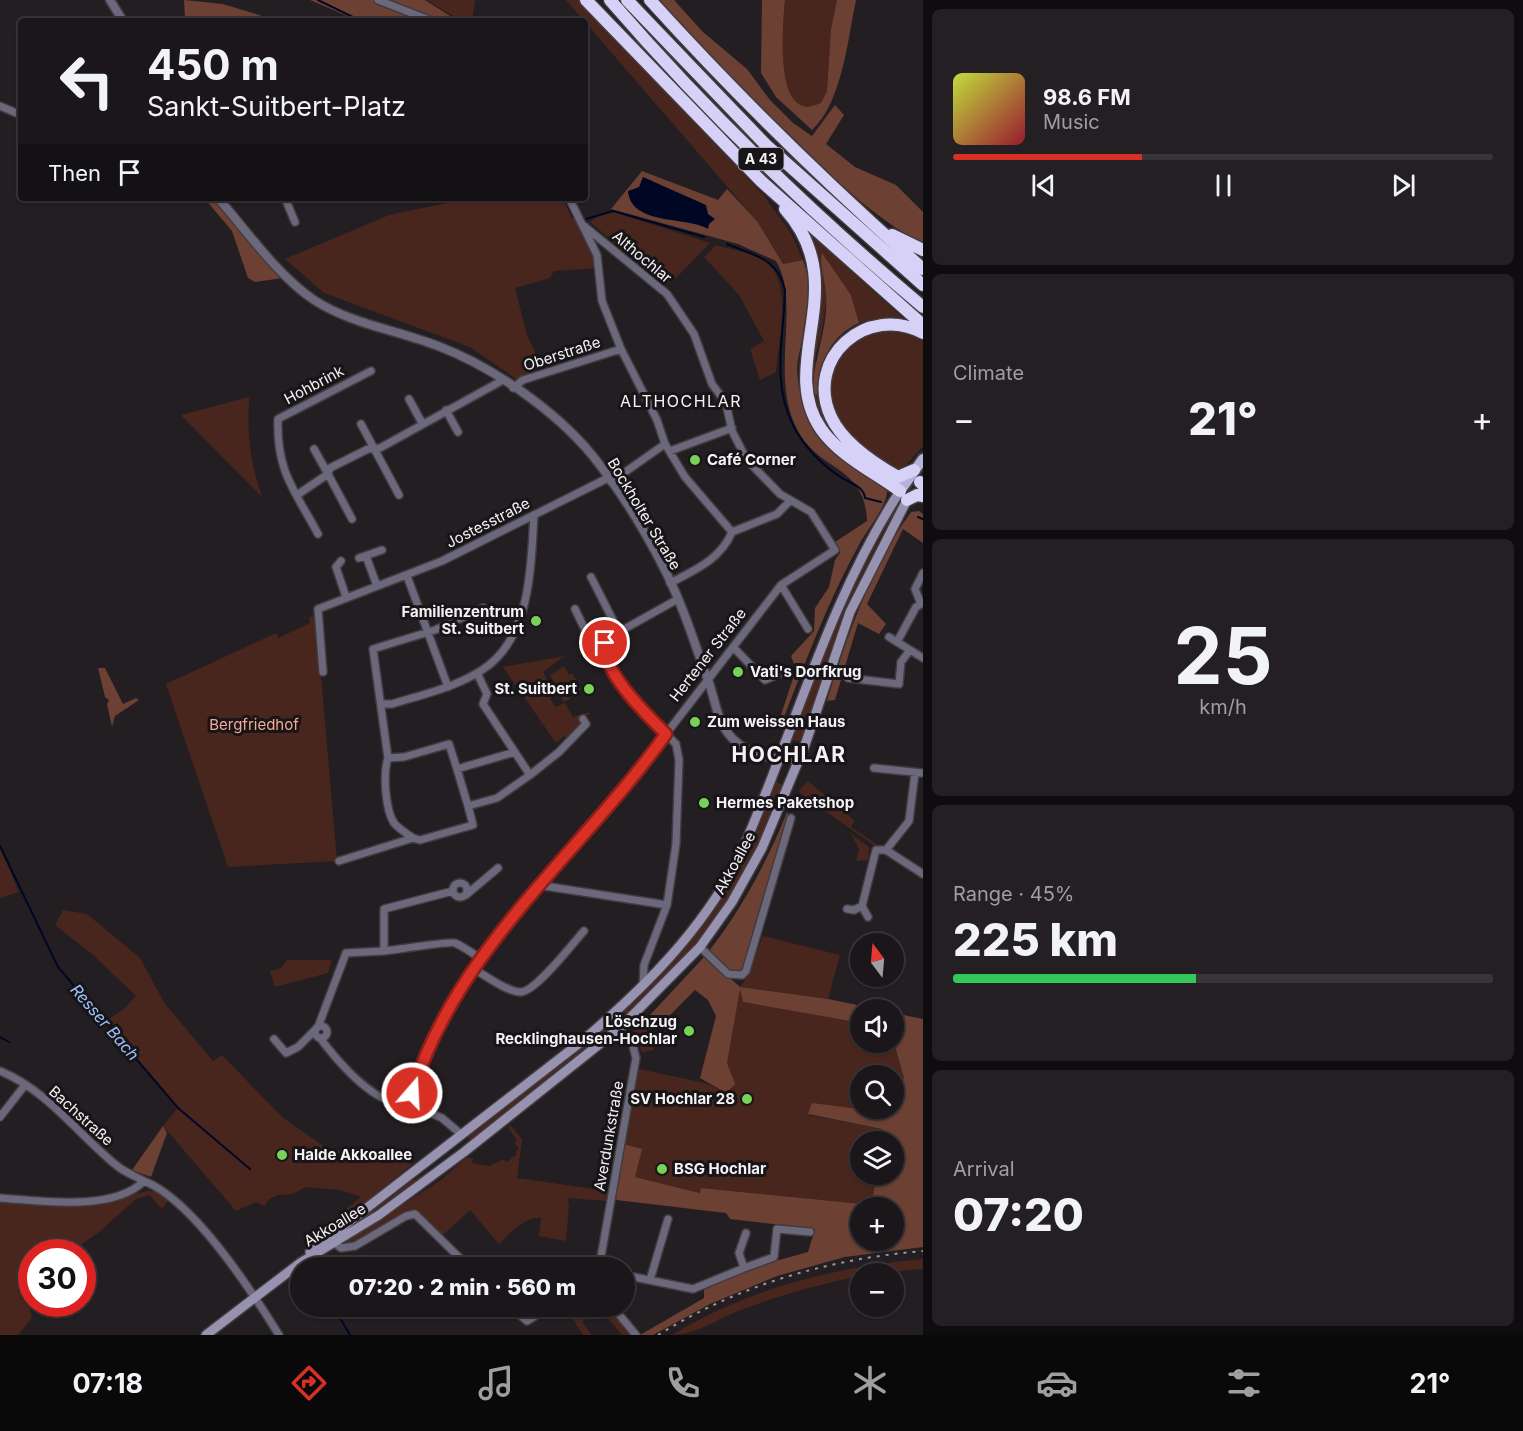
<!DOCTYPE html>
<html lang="en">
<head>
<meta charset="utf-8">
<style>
	:root { --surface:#1a1619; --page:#231f22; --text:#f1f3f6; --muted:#9f9fa2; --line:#383538; --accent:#d93025 }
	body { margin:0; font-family:Inter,sans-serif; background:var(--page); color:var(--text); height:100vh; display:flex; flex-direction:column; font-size:22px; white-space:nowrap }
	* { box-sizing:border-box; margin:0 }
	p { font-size:20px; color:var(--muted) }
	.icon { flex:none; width:33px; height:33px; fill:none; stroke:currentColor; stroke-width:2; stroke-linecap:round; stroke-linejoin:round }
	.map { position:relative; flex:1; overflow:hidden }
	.side { display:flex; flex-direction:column; gap:9px; padding:9px; background:#0e0c0e; width:600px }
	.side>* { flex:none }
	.guide { position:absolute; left:18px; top:18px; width:570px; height:183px; border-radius:6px; box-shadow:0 2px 4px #0004,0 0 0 2px var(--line); background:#1a1619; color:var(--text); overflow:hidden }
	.needle { width:39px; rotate:344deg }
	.fabs { position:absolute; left:850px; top:933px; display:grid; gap:12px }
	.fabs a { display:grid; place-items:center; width:54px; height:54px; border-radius:50%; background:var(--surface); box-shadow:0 2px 4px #0004,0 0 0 2px var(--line); font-size:30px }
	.speed { position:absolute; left:18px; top:1239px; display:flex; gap:12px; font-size:30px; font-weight:700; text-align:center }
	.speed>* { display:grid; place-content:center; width:78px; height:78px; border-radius:50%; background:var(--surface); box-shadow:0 2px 4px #0004,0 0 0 2px var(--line); line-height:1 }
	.speed .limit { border:9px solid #d22; background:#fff; color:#111 }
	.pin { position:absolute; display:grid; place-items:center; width:51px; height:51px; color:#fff; margin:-26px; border:3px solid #fff; border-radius:50%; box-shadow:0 2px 6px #0007 }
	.me { position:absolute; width:66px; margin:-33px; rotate:19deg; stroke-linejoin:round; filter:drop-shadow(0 0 4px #0008) }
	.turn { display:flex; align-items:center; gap:21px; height:126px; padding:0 30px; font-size:27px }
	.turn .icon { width:78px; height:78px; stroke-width:2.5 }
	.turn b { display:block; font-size:42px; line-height:51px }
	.then { display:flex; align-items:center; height:57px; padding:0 30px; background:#0003; gap:12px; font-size:22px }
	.big { font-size:45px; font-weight:800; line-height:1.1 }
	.side .widget { flex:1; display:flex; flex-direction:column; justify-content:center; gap:9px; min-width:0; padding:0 21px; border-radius:9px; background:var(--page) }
	.side .dial { align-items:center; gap:0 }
	.dial b { font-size:78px; line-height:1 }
	.song { display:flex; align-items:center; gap:18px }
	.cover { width:72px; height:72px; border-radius:9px; background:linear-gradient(135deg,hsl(70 70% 55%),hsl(350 70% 35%)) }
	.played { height:6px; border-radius:3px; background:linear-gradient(90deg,var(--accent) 35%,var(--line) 35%) }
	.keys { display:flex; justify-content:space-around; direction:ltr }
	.heat { display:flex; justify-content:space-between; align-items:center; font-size:33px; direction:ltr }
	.charge { height:9px; border-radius:4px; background:linear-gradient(90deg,#34c759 45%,var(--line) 0) }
	.trip { position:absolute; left:290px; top:1257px; width:345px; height:60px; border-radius:30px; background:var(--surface); box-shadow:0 2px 4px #0004,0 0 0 2px var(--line); font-weight:800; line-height:60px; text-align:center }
	.menu { display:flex; height:96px; justify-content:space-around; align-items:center; background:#0a090a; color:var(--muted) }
	.menu .icon { width:42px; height:42px }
	.menu .active { color:var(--accent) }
	.menu b { font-size:27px; color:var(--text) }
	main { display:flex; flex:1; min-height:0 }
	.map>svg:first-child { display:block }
	.green { fill:#49261d }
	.forest { fill:#6d4034; fill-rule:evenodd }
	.water { fill:#000724 }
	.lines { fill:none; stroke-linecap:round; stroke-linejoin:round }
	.stream { stroke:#000724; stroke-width:2 }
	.minor-casing { stroke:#403c3f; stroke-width:10 }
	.tertiary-casing { stroke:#403c3f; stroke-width:11 }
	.secondary-casing { stroke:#403c3f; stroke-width:12 }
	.primary-casing { stroke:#403c3f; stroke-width:14 }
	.motorway-casing { stroke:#403c3f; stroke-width:15 }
	.minor { stroke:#6b687b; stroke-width:7 }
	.tertiary { stroke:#6b687b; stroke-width:8 }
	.secondary { stroke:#9692b0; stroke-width:9 }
	.primary { stroke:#b8b2da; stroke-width:10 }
	.motorway { stroke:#d7d1f7; stroke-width:12 }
	.rail { stroke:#9b979a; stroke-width:2; stroke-dasharray:3 6; stroke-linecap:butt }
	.route-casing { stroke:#8d1f18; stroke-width:15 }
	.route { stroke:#d93025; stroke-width:10 }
	.poi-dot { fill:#78d258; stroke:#181518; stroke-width:2 }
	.labels { text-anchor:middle; stroke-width:6; stroke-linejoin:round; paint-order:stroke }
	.shield { fill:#181518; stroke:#b3b0b3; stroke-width:1.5 }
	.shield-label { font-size:14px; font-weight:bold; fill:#f5f2f5 }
	.street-label { font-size:15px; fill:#f5f2f5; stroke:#181518 }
	.poi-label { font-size:15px; font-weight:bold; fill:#f5f2f5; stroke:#181518; text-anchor:start }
	.park-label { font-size:15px; fill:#f5a893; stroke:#181518 }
	.neighbourhood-label { font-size:16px; letter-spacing:1.5px; fill:#f5f2f5; stroke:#181518 }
	.water-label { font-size:16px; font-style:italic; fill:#99c1fe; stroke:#181518 }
	.district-label { font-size:21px; font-weight:bold; letter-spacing:1.5px; fill:#f5f2f5; stroke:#181518 }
</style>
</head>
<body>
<main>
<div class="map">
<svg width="923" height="1335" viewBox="0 0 923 1335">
	<rect width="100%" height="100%" fill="#221e21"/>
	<path class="green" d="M427,0H475L472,21H461Z
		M566,0H579L764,196L791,233L803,260L783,264L757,221Z
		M785,0H837L831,29L827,91L821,103C816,105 809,108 803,106C776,98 783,22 785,0Z
		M446,198H567L595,259L596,268L554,271L550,278L515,288L527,335L537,356L531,359L536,372L516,379L470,347L324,293L285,259L389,215L447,203Z
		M614,212L710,243L677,277L664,285L590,222L598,216Z
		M807,231L906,321L882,319L859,323L851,295L822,254L827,296L821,337L815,358L822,410L837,437L868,464L823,429L809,391L812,347L818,327L822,290L819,269Z
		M716,245C730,249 748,252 761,259C796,277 778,340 776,372L760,380L750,349L764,341L739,295L704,257Z
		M879,331H896L923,340V446L901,471H896C877,457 852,445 839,424C832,412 830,403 831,389C832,354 846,341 879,331Z
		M249,397C247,435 250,461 262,497L181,415Z
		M923,467V471L883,532L850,599L802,742L792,740C827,642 860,552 923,467Z
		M312,616L316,618L337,861L228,867L166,684L276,633L278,638L310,623L309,618Z
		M565,656L543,672L555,695L550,698L555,707L565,703L573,717L589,712L590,714L582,718L584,723L567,739L564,736L556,743L503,667Z
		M564,666L569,675L572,673L581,689L568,696L570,699L564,702L550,675Z
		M774,781L783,785C760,843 733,901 692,950C672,973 649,994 628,1016L623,1010L697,931Z
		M808,781L855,821L851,827L882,848L875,846L801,794L799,790Z
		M851,834L869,847L868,860L856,861L859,849Z
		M0,848L19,892L0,898Z
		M63,910L87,914L140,958L165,1004L213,1061L222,1055L282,1117L328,1149L412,1164L378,1193L324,1232L321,1229L361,1197L340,1190L306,1187L292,1194L277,1195L268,1200L265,1206L256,1202L236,1211L163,1126L177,1109L104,1022L123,1010L136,996L92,954L55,925Z
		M763,936L840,955L828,999L741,987L743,1002L861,1023V1042L894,1043L904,1078L894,1095V1076H861V1108L877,1109L808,1115L883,1129L881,1141L861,1142V1174L876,1175L872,1205L702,1188L701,1193L635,1177L623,1144L639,1069L705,1083L726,1092L727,1063L740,987L747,977Z
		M287,960H332L328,973L275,987L270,971L281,968Z
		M650,1015L656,1021L650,1027L653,1032L651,1034L654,1050L642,1052L634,1030Z
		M612,1024L613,1029L474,1139H468V1135L606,1025Z
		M510,1125L522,1139L517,1178L608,1191L606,1201L567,1198L569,1204L566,1241L539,1236L541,1218C526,1216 509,1234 499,1244L470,1210L443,1235L417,1211H411L355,1242L342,1244L441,1180L466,1158H473L472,1163L490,1166L503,1159L507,1162L517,1154L515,1152L519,1149L514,1143L517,1140L508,1128Z
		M419,1176L428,1177L340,1236L337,1233L408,1178L415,1180Z
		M147,1191L158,1192L169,1199L162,1209L150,1195L136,1199L99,1232L70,1252H32L31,1285L26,1289L32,1318L18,1335H0V1202L90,1206Z
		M923,1259V1269L861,1274V1276C820,1284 780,1295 741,1310C720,1318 695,1335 672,1335C748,1288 836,1267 923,1259Z
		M565,1307H577L587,1318L582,1322L592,1335H583Z
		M585,1307H609L631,1335H622L599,1308L591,1314Z"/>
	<path class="forest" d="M184,0L223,4L279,21H191L185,19Z
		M310,0H425L458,21H359Z
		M658,0H674L703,32L747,69L770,100L793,123L812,136L835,105L844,115L826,144L855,167L896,185L923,212V244C878,220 842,186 805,151C754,103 706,51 658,0Z
		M762,0H785C783,22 776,98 803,106C809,108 815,105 821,103L827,91L831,29L837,0H856C848,38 842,103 812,130L776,97L761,73Z
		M642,171L718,200L727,189L757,221L783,264L803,260C817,300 806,321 798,359C796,371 798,385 801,396C813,446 846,461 886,487C892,500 867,530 860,543C829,599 807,658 784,717L781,715L796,669L791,656L814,631L815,608L829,587L835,560L840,553L835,542L867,521C865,465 821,473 798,431C768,376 802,305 776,261L738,244L611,209Z
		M204,198H213L283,278L255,282L248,278L232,231Z
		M822,253L851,295L859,323C830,336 817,364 820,395L813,394C812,360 829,329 826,295C826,282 819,266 822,253Z
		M919,511L923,514V543L903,529L867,604L886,624L879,634L858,623L835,700L827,701C847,636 871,567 911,512Z
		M98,668H105L123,704L136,698L139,700L115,716L112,727L107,704L109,700L105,697Z
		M787,812L790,817L778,849L745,967L740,973L730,972L709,951C742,908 767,862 787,812Z
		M705,956L740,987L828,999L877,1009L861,1010V1023L743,1002L740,989L727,1063L735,1084L726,1093L700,1078L716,1016L708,1000L695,990L660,1025L650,1015Z
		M894,1013L923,1019V1247L845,1257L777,1276L710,1304L653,1335H640L704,1298V1289L773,1259L779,1260L808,1252L815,1229L730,1219L726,1213L616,1200L623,1144L642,1149L635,1177L700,1193L701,1188L872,1205L876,1175L894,1174V1142L881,1141L882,1129L808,1114L812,1103L874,1111L894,1108V1095L904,1078L894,1043ZM861,1208H894V1240H861Z
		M163,1126L167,1133L151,1177L132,1170Z"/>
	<path class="water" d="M643,177L706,205L708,214L715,219L709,224L708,229C687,216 631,226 628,191L639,187Z"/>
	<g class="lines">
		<path class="stream" d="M318,0L361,21
			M564,198L573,217
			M586,219L613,211L704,237
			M727,244C753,255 778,258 785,290C784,336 771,381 793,425C803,446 822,465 842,478C851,483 864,487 865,498L881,502
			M918,517L923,519
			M0,846L58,967L178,1108L250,1169
			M0,1037L9,1042
			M333,1306L350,1335"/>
		<defs>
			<path id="minor" d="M378,0L432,21
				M0,106L21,115
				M285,198L295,222
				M569,198L597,255L602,301L621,349L657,420L665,444L685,477L732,532C721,559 695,570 670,583
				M584,226L667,294L694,334L712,384L726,403L732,431L747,460L780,494L811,512L835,550L781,585L666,734L676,744L679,760L676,844L667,905L644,965L643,986
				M513,388L523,380L621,349
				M409,399L422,423
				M446,410L458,432
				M361,424L399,495
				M670,451L732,428
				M611,482L665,444
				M297,495L328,474L314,449
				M352,519L328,474L330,468L368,449L380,448L503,380
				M732,532L777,514L790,501
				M318,534C295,491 276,471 278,419L371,371
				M366,556L377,586
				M359,558L382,550
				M341,561L336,567L346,597
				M407,576L448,687
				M591,577L619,632
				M781,585L808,629
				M921,604L915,589L923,573
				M575,609L590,640L605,643
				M889,637L923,658
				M897,642L916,607L923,603
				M733,647L765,680L786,671
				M323,672L318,609L442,561L608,478
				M477,673L487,694L483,704L530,775L559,752L586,724L583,719
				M848,678L899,684L901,662L910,650
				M382,704H392C424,694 462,686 489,665C531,632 531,564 534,515
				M388,758L404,757L449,744L457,769L515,752
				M874,768L923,773
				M457,769L468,806
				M413,838L420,840L473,825L468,806L497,798L530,775
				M886,850L909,821L915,773
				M339,861L413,838C407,834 398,828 394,823C385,809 383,773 388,758L373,649L435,630L483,608
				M453 890a7 7 0 1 1 14 0a7 7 0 1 1-14 0Z
				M538,885L667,905
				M453,891L384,909V951C394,950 450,941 455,943C464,947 472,953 480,958
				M466,895L498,868
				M862,906L868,917
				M847,909L854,910L862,906L876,850H886L923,874
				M700,947L728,974L742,975L746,971L791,818
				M473,969C486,975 505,991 520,992C535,993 573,943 584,931
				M315 1032a6 6 0 1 1 12 0a6 6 0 1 1-12 0Z
				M318,1027L346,953L384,951
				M320,1038C339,1063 377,1108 410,1104
				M274,1039L286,1053L298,1047L316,1029
				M0,1071C47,1090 78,1134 116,1165C124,1172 135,1176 144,1181
				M0,1117L25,1085
				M462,1135L442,1118L410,1104C416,1067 435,1031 455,999C514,901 600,826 666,734C652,720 587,656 610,637L678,599
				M0,1198C41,1201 113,1212 144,1181C193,1200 251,1290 279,1335
				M332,1241L341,1248L355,1246L406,1216L415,1214L470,1268
				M599,1268L636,1058L631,1038L611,1016
				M744,1268L774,1257L777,1229L810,1232
				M624,1279L634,1277L693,1289L744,1268L739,1253L746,1233
				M650,1280L668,1219
				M509,1306L527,1321L552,1306
				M612,1306L636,1335"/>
			<path id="tertiary" d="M110,0L123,21
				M218,198C246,230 278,276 314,300C351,324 397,330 438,346C491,366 555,410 592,455C628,500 665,562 685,616C693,637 700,659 708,680C716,701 716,721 732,738C750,757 774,759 799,760"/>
			<path id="secondary" d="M310,1252L581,1042C643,989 700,933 738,860C793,737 826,605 900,491
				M206,1335L300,1263L379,1215L464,1152L621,1027L700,947L732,902L762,848L805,745L850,612L907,500"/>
			<path id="primary" d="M900,491L923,459"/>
			<path id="motorway" d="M586,0L761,181L923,325
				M610,0C706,111 811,213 923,307
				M627,0L766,145L923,285
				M650,0C736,95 827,184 923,269
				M785,209C854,286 776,363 821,429C840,456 874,472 900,491
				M892,235L923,250
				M914,470L898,477C873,463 843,443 831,417C804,358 867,303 923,333
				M920,482L923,485
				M907,500L917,495L923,496"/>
		</defs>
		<use href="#minor" class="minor-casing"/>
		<use href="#tertiary" class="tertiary-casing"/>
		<use href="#secondary" class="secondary-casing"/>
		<use href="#primary" class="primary-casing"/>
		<use href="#motorway" class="motorway-casing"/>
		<use href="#minor" class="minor"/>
		<use href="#tertiary" class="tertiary"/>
		<use href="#secondary" class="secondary"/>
		<use href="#primary" class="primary"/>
		<use href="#motorway" class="motorway"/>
		<path class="rail" d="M658,1335C739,1285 828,1259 923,1251"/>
	</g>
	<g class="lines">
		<defs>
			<path id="route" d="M412,1093C457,947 580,854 666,734C648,716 601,671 605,643"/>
		</defs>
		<use href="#route" class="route-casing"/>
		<use href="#route" class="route"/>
	</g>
	<g class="poi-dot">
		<circle cx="695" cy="460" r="6"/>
		<circle cx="536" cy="621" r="6"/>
		<circle cx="738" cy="672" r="6"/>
		<circle cx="589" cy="689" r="6"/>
		<circle cx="695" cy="722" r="6"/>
		<circle cx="704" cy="803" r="6"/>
		<circle cx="689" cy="1031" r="6"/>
		<circle cx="747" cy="1099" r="6"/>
		<circle cx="282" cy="1155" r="6"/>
		<circle cx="662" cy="1169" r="6"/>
	</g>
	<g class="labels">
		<rect class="shield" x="738.5" y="148" width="45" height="22" rx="4.5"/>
		<g class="shield-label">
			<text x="761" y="164">A 43</text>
		</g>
		<g class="street-label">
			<text transform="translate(642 257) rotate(40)" y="5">Althochlar</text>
			<text transform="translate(562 354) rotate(-18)" y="5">Oberstraße</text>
			<text transform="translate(314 385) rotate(-28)" y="5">Hohbrink</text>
			<text transform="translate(644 514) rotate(59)" y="5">Bockholter Straße</text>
			<text transform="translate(488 523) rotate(-27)" y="5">Jostesstraße</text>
			<text transform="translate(708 655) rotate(-52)" y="5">Hertener Straße</text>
			<text transform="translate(735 863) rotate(-61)" y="5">Akkoallee</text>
			<text transform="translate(81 1116) rotate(42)" y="5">Bachstraße</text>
			<text transform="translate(609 1136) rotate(-80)" y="5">Averdunkstraße</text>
			<text transform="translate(335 1225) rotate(-31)" y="5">Akkoallee</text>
		</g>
		<g class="poi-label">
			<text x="707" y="465">Café Corner</text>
			<text x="524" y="617" text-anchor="end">Familienzentrum<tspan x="524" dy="17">St. Suitbert</tspan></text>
			<text x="750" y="677">Vati's Dorfkrug</text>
			<text x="577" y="694" text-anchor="end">St. Suitbert</text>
			<text x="707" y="727">Zum weissen Haus</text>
			<text x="716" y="808">Hermes Paketshop</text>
			<text x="677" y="1027" text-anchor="end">Löschzug<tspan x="677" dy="17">Recklinghausen-Hochlar</tspan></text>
			<text x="735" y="1104" text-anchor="end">SV Hochlar 28</text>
			<text x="294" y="1160">Halde Akkoallee</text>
			<text x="674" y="1174">BSG Hochlar</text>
		</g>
		<g class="park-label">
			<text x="254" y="730">Bergfriedhof</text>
		</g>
		<g class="neighbourhood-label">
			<text x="681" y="407">ALTHOCHLAR</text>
		</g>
		<g class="water-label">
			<text transform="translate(105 1022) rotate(49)" y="6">Resser Bach</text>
		</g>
		<g class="district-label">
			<text x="789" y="762">HOCHLAR</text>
		</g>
	</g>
</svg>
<div class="fabs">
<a><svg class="needle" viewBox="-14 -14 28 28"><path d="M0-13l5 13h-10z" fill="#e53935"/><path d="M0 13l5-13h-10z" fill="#9f9fa2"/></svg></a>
<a><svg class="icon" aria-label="sound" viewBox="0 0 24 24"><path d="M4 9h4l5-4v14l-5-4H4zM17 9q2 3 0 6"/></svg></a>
<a><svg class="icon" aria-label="search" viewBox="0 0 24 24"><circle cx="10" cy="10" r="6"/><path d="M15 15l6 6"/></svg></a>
<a><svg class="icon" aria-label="layers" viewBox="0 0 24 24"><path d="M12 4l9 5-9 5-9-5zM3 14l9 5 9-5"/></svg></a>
<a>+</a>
<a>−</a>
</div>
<div class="speed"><div class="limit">30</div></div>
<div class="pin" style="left:605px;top:643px;background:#d93025"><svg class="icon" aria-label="arrive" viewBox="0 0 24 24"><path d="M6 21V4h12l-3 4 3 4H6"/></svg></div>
<svg class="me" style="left:412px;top:1093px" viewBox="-20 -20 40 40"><circle r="17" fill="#d93025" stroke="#fff" stroke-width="3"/><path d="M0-11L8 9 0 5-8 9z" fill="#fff"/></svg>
<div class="trip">07:20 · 2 min · 560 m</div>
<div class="guide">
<div class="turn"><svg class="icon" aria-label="left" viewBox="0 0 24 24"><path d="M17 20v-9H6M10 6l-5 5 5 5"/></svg><div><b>450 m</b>Sankt-Suitbert-Platz</div></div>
<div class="then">Then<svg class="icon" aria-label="arrive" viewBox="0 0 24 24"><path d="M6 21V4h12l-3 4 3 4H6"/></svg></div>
</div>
</div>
<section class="side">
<div class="widget">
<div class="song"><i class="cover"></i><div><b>98.6 FM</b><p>Music</p></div></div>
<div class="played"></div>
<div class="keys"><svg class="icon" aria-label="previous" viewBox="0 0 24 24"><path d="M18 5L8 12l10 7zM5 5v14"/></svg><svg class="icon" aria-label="pause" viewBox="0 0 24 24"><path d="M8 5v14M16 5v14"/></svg><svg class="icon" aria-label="next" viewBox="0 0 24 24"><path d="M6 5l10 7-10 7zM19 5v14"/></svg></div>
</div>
<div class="widget"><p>Climate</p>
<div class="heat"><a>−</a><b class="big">21°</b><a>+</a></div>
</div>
<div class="widget dial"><b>25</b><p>km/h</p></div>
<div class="widget"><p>Range · 45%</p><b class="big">225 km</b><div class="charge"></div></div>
<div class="widget"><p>Arrival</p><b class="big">07:20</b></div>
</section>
</main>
<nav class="menu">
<b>07:18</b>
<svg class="icon active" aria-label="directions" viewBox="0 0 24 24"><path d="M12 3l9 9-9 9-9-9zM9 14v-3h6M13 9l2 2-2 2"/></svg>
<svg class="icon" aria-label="music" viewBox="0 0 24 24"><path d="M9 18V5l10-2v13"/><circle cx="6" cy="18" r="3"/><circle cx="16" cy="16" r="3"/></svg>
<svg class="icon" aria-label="phone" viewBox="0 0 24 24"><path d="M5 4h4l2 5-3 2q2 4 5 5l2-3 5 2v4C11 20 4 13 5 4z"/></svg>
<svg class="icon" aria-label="climate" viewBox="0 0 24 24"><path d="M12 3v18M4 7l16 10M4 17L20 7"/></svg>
<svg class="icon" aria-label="car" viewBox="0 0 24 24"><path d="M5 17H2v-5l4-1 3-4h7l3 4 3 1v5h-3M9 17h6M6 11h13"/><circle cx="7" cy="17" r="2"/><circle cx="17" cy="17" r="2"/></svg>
<svg class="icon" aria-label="filters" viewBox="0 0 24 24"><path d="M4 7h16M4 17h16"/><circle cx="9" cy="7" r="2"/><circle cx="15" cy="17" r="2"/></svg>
<b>21°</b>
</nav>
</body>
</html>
